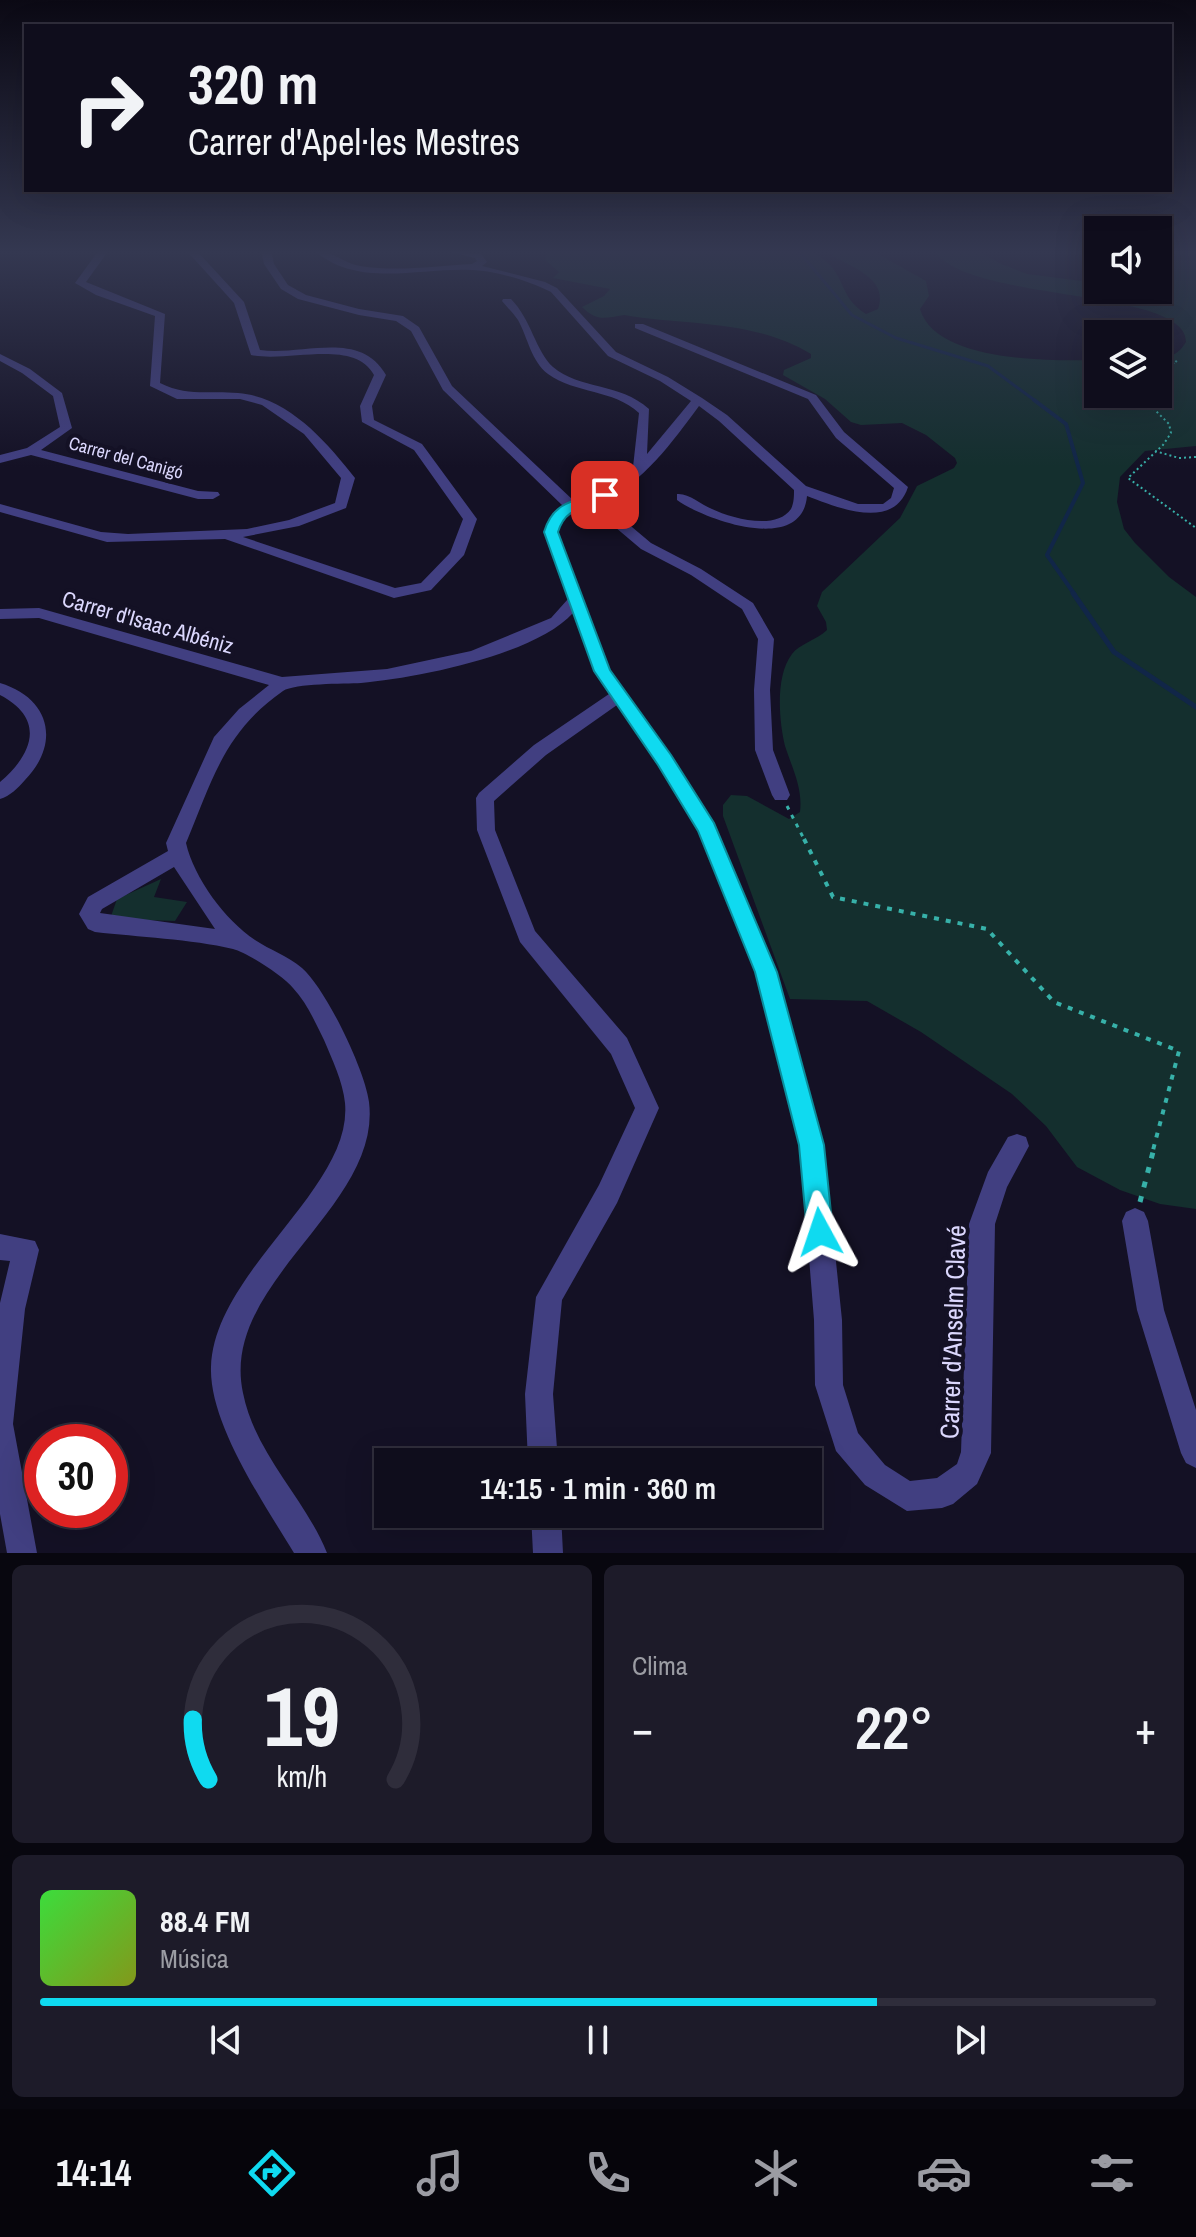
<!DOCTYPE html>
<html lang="es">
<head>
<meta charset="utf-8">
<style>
	:root { --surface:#0f0d1c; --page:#1d1b29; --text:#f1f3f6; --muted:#9b9ca3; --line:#2f2d3b; --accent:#0fdaf0 }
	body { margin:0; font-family:"Archivo Narrow",sans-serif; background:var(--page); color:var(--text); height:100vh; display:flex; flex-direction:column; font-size:30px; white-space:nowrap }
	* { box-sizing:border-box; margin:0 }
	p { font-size:26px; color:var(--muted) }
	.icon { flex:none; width:44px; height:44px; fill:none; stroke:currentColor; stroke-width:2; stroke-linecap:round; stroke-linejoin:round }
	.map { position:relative; height:1553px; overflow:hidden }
	.sheet { display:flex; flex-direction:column; gap:12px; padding:12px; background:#08070f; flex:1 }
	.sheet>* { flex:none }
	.hud { position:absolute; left:24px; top:24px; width:1148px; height:168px; border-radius:0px; box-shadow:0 8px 32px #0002,0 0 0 2px var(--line); background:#0f0d1c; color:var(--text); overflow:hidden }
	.buttons { position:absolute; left:1084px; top:216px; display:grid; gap:16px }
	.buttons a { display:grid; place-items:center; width:88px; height:88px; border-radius:0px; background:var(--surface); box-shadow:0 8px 32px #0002,0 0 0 2px var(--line); font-size:40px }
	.speed { position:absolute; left:24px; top:1424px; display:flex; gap:16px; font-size:40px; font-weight:700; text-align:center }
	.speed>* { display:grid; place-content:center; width:104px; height:104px; border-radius:50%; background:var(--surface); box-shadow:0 8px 32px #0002,0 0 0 2px var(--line); line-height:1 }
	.speed .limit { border:12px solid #d22; background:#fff; color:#111 }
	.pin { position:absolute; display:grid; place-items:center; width:68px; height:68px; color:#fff; margin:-34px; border-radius:16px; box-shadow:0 4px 12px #0006 }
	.me { position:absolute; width:88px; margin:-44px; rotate:355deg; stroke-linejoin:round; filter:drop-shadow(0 0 6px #0008) }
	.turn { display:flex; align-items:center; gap:28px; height:168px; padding:0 32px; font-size:36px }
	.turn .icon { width:104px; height:104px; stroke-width:2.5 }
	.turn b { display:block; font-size:56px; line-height:68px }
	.big { font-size:60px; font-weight:600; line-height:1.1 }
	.sheet .widget { flex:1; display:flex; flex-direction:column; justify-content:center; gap:12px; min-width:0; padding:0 28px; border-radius:12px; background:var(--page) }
	.sheet .dial { align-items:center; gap:0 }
	.dial svg { height:208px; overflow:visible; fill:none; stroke:var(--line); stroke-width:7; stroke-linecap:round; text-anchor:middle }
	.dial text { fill:var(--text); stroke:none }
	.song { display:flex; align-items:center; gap:24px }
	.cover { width:96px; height:96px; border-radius:12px; background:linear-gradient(135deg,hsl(120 70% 55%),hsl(70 70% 35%)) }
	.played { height:8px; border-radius:4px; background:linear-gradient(90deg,var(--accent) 75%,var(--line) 75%) }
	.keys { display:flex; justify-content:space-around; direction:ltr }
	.heat { display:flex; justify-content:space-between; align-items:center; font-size:44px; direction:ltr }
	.sheet .tiles { flex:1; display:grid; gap:12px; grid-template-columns:1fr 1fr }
	.widget:last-child { grid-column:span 2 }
	.trip { position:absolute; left:374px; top:1448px; width:448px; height:80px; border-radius:0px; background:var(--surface); box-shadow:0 8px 32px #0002,0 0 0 2px var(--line); font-weight:600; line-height:80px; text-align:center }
	.dock { display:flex; height:128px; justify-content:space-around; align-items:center; background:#06050b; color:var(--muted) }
	.dock .icon { width:56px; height:56px }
	.dock .on { color:var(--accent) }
	.dock b { font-size:36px; color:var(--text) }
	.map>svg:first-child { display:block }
	.green { fill:#142f2e }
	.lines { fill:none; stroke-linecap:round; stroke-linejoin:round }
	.stream-far2 { stroke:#112648; stroke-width:3 }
	.stream-far1 { stroke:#112648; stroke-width:4 }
	.stream { stroke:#112648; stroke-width:5 }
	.path-far3 { stroke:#37b1a9; stroke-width:2; stroke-dasharray:2 3; stroke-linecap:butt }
	.path-far2 { stroke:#37b1a9; stroke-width:3; stroke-dasharray:4 6; stroke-linecap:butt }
	.path-far1 { stroke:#37b1a9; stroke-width:4; stroke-dasharray:5 7; stroke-linecap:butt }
	.path { stroke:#37b1a9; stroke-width:5; stroke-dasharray:6 9; stroke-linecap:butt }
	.minor { fill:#413f81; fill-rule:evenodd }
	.route { fill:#0fdaf0; stroke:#0a8e9c; stroke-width:2 }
	.labels { text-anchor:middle; stroke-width:8; stroke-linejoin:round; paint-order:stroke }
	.far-street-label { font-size:18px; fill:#dbd7fd; stroke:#141125 }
	.street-label { font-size:22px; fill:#dbd7fd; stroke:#141125 }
	.near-street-label { font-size:26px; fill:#dbd7fd; stroke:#141125 }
</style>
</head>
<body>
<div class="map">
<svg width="1196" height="1553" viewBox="0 0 1196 1553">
	<rect width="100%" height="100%" fill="#141125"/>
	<path class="green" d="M543,250H809C850,270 834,294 866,314L878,309C890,275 844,266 824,250H871L926,281L929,296L920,309C936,363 1053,361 1098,360V394H1158V359C1172,356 1178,355 1186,342C1187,287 965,303 934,250H978L999,263L1027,274L1098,283V290L1173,288L1172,282L1158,275V250H1196V446L1145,451L1120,477L1117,502L1124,529L1135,543L1169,577L1196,597V1209L1160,1204L1120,1190L1077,1167L1046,1126L1012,1094L921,1032L867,1001L790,999L723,816V805L731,795L747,796L789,819L800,812C803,788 792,768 785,746C779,721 775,676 792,654C799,644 817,640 827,630L826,622L817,606L822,592L900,518L917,486L954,468L957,463L955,458L926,435L902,423L861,425L851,422L825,399L783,375L784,370L811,358V354C752,319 689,326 624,315C605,318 597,322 582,307L604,296L610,289L553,278L559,272L545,260L546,254Z
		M161,879L154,897L187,902L175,921L110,919L117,899Z"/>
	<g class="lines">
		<path class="stream-far2" d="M788,250L802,255L852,315L896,338L988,366L1037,402"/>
		<path class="stream-far1" d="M1034,400L1066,424L1083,483L1047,555L1075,595"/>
		<path class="stream" d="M1073,593L1114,652L1196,707"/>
		<path class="path-far3" d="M1158,368L1177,362L1168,355
			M1139,394L1169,424L1171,433L1163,445L1128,478L1196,528
			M1155,451L1179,458L1196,457"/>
		<path class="path-far2" d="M787,806L805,841"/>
		<path class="path-far1" d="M804,839L833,897L987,929L1054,1002L1179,1051L1152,1154"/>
		<path class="path" d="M1140,1202L1153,1152"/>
		<path class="minor" d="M99,250H109L86,282L165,314L160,383C188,397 208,390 238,393C288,397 326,441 355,478L346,508L299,526L243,537L395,588L421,583L450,553L463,519L414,450L362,422L360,406L374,375C354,338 288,363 251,355L234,303L186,250H196L244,302L260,350C303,356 360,329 386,375L372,406L374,420L422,444L477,519L464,555L431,590L394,598L225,539L107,542L0,512V504L101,532L128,534L247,529L289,520L335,503L341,478L304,434L262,405L240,399H177L150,386L155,316L96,295L75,283Z
			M261,250H271L274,264L288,285L306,295L359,309L403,316L419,327L452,386L574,501L603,490L633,467L639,413C613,389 576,394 548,374C531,361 528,338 518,320C513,313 507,307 502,301L503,299H511C531,319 536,352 553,367C580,390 619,382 649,409L647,454L691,401L660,381L608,356L551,292C529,281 496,271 472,270C420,267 357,289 314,250C331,250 343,263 360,266C397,272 436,266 472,264L477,261L475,258L442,250L481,254L487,262L482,266L545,282L557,288L616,352L668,377L702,398L727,415L806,486L858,504H883L891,498L894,488L836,438L808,399L635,328V324H643L816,395L844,432L908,487C894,531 838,508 807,496C802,555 705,520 677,500V494C689,493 700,504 712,509C731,518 776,531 791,509C794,503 794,496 794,490L719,421L699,406C673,441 643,484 601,501L651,543L701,569L753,603L774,639L770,690L773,750L790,795L787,800H775L772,795L755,750L754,690L758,639L742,609L691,575L641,549L589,505L564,518L558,532L610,670L671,755L714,824L777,972L824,1145L842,1320L843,1385L858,1433L885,1465L910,1481L937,1478L957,1464L961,1452L969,1224L988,1172L1008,1137L1017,1134L1026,1137L1029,1146L1007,1187L995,1224L991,1453L977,1484L953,1504L942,1508L907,1511L865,1485L836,1451L815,1385L814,1320L800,1145L755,972L698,831L659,765L617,705L546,755L494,801L495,830L535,931L627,1038L659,1108L617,1203L562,1300L553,1394L558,1462H528L525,1394L536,1297L599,1185L635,1108L611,1054L520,942L477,830L476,798L479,793L534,745L609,694L594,671L573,613C535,655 417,678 361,683C344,684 295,683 283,691C224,732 212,781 186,843C194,878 225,920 255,940C270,950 288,956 302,968C326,989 365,1070 369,1102C382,1208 219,1282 243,1393C255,1454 305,1498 327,1553H294C265,1505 209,1424 211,1367C214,1271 353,1188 345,1103C343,1082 332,1059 324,1040C315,1022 307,1003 293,988C283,976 248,953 233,949C191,939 138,937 95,932L88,929L79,914L88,897L168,851L166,843L214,737L239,709L269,685L39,618L0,619V609L39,608L282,677L387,669L471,651L551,618L568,599L544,532L554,512L563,506L443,390L411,331L396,321L359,315L298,299L281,289L264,264ZM174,867L215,929L100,913L102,909Z
			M0,354L30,369L62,393L72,428L41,450L198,491L218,492L220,495L213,499H198L31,455L0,463V455L27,448L60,427L53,396L22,373L0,361Z
			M0,683C50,698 61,743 25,780C18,788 10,796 0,799V782C33,754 46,719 0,695Z
			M1135,1208L1144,1212L1148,1221L1164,1310L1196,1410V1468L1186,1463L1181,1453L1137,1310L1122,1221L1126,1212Z
			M0,1234L35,1241L39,1250L25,1309L13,1424L37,1553H7L0,1514V1303L10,1261L0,1260Z
			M531,1514H561L563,1553H533Z"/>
	</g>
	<linearGradient id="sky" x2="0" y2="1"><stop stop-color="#0b0914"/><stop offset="0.54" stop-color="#343851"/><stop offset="1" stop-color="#343851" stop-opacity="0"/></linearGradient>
	<rect width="1196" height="467" fill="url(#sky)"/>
	<path class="route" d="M600,492L612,495C591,511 567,502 558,532L610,670L671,755L714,823L777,972L824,1145L833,1232L829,1242L820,1245L810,1242L807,1232L799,1145L755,972L698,831L658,765L594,671L544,532C553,502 573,501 600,492Z"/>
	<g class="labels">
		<g class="far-street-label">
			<text transform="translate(126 458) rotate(15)" y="6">Carrer del Canigó</text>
		</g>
		<g class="street-label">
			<text transform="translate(148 622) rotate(16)" y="8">Carrer d'Isaac Albéniz</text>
		</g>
		<g class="near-street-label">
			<text transform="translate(953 1332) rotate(-88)" y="9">Carrer d'Anselm Clavé</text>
		</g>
	</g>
</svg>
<div class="buttons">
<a><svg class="icon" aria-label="sound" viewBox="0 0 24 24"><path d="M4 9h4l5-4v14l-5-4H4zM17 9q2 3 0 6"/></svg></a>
<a><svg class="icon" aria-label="layers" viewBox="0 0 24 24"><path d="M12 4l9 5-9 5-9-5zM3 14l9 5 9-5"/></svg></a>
</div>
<div class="speed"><div class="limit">30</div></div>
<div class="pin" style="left:605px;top:495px;background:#d93025"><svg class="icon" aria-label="arrive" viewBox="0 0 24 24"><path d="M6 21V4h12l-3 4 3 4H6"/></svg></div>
<svg class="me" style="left:820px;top:1232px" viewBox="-20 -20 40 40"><path d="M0-17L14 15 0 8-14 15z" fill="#0fdaf0" stroke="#fff" stroke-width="4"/></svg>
<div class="trip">14:15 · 1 min · 360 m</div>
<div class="hud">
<div class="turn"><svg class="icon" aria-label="right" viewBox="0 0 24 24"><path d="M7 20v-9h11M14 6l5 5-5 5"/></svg><div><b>320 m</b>Carrer d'Apel·les Mestres</div></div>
</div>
</div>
<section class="sheet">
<div class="tiles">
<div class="widget dial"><svg viewBox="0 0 100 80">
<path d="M14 69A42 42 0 1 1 86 69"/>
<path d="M14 69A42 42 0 0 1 8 46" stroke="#0fdaf0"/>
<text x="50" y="56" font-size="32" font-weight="700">19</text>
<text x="50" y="72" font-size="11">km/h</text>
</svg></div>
<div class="widget"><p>Clima</p>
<div class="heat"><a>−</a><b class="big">22°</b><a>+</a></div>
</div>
<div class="widget">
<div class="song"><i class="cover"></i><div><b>88.4 FM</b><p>Música</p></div></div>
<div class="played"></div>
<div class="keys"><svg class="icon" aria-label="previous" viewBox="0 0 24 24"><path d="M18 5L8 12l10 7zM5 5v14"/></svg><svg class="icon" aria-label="pause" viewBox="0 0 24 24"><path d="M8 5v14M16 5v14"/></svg><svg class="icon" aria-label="next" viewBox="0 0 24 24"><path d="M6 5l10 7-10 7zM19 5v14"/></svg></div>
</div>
</div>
</section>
<nav class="dock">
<b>14:14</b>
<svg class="icon on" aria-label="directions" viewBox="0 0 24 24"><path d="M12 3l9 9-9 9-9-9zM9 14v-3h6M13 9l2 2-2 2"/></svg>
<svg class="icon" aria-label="music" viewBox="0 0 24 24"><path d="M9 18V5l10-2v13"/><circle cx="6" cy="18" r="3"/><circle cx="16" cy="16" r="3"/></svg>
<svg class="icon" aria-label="phone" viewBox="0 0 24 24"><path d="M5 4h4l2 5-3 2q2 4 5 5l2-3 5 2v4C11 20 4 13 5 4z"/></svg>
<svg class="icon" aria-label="climate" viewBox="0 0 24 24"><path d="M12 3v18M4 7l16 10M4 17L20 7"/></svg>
<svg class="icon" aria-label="car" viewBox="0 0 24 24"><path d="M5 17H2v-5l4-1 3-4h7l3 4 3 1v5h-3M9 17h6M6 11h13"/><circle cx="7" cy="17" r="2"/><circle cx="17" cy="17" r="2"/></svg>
<svg class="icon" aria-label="filters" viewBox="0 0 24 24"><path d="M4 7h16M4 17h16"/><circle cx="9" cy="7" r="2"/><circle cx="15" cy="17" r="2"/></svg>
</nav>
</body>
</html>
